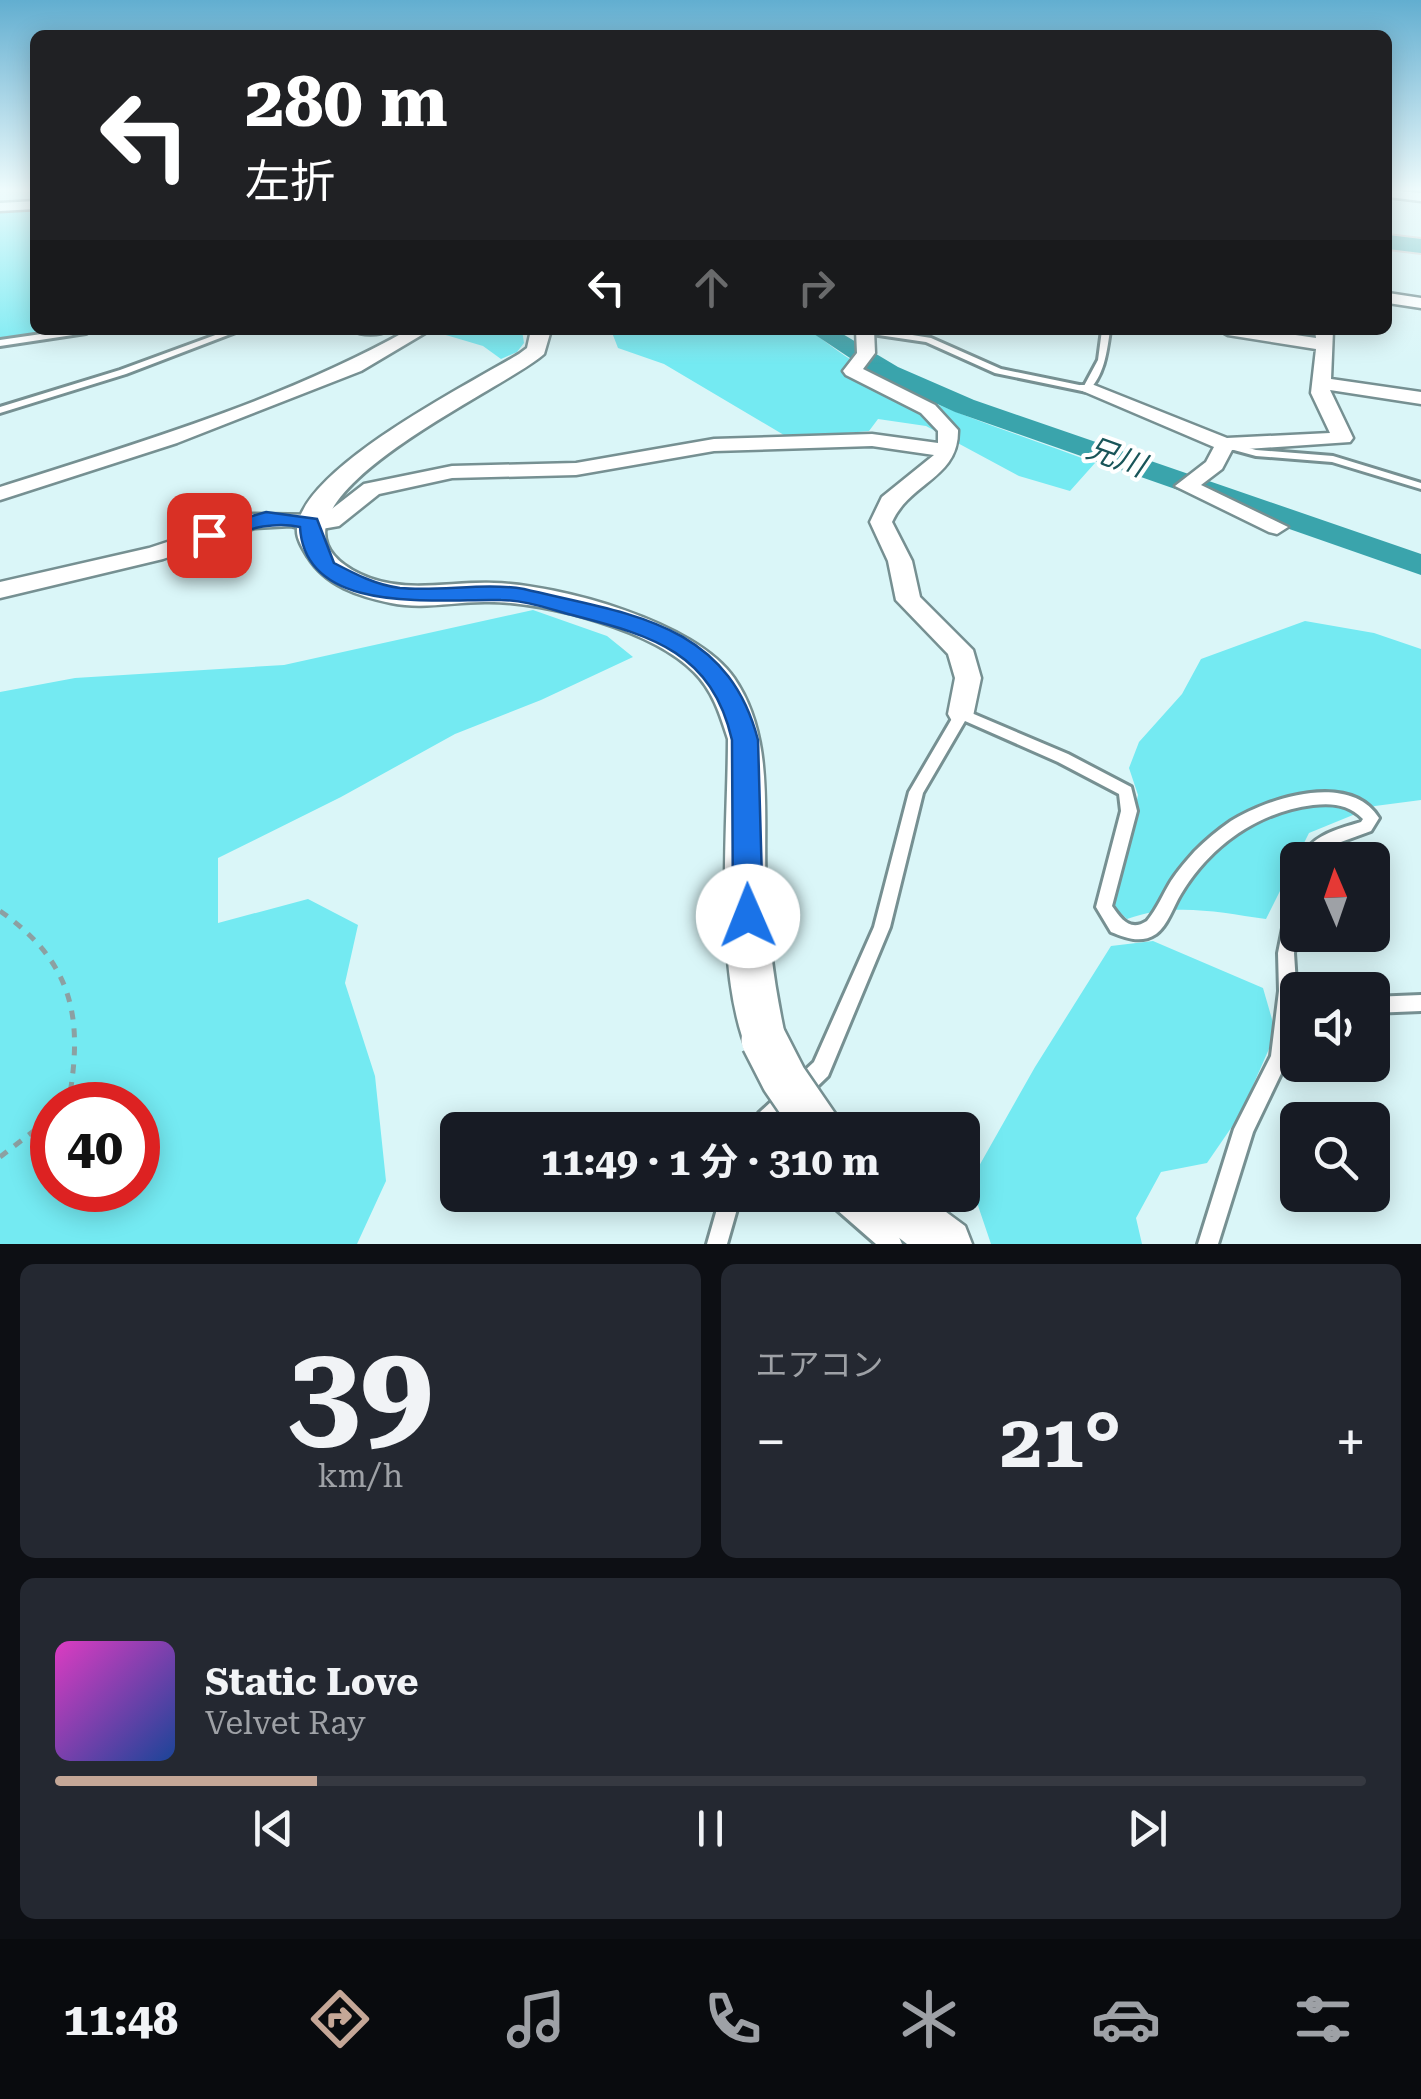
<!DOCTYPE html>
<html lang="ja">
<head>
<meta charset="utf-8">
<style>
	:root { --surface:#171b24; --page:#242831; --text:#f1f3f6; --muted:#9ea1a6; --line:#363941; --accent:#c5a797 }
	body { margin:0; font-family:"Roboto Serif","Noto Sans JP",serif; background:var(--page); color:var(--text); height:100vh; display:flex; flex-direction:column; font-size:38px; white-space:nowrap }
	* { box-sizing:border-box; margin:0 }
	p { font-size:32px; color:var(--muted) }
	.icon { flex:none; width:55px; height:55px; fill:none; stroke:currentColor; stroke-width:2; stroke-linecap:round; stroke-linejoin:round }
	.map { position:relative; height:1244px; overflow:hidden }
	.panel { display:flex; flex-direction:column; gap:20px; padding:20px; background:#0d0f14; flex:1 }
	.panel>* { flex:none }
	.top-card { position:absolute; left:30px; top:30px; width:1362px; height:305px; border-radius:15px; box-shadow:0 5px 25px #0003; background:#202124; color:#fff; overflow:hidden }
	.needle { width:65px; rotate:358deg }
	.controls { position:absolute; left:1280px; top:842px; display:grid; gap:20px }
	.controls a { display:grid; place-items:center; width:110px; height:110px; border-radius:15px; background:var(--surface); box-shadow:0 5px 25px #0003; font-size:50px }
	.speed { position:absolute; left:30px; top:1082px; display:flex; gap:20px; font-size:50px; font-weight:700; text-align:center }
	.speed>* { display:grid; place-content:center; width:130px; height:130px; border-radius:50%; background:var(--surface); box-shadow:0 5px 25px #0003; line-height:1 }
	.speed .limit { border:15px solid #d22; background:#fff; color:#111 }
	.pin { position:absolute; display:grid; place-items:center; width:85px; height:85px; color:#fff; margin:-42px; border-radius:20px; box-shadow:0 5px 15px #0006 }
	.me { position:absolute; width:110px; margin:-55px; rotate:359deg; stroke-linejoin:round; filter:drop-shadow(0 0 8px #0008) }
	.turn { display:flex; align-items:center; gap:35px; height:210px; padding:0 50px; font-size:45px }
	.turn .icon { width:130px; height:130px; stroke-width:2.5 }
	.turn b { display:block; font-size:70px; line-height:85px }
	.lanes { display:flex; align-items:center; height:95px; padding:0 50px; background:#0003; justify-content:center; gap:50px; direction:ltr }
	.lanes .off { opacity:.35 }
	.big { font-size:75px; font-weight:700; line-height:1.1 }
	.panel .card { flex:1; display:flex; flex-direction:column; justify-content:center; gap:15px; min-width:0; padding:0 35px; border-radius:15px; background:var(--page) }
	.panel .dial { align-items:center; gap:0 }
	.dial b { font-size:130px; line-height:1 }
	.song { display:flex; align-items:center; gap:30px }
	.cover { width:120px; height:120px; border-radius:15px; background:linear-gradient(135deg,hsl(310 70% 55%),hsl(220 70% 35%)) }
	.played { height:10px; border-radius:5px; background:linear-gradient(90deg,var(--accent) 20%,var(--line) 20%) }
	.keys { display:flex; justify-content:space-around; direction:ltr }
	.heat { display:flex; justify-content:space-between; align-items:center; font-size:55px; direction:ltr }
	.panel .tiles { flex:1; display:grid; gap:20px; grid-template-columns:1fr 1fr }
	.card:last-child { grid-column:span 2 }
	.trip { position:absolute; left:440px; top:1112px; width:540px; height:100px; border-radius:15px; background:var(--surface); box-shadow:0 5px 25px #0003; font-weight:700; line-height:100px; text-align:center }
	.tabs { display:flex; height:160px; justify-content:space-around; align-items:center; background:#090b0e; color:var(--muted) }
	.tabs .icon { width:70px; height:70px }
	.tabs .on { color:var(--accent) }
	.tabs b { font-size:45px; color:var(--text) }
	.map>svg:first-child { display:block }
	.green { fill:#74eaf2; fill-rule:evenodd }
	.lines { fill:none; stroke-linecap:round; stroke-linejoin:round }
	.river { fill:#3aa4ac; fill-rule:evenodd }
	.service-casing { stroke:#769092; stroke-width:6 }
	.minor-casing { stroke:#769092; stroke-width:5 }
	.tertiary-casing { stroke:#769092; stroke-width:5 }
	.primary-casing { stroke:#d6d8d9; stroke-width:4 }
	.path { stroke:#8ca0a2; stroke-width:5; stroke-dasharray:9 9; stroke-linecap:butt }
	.service { fill:#fff; fill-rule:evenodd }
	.minor { fill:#fff; fill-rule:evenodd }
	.tertiary { fill:#fff; fill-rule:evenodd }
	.primary { fill:#76c4c8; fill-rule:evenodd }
	.tertiary-bridge-casing { stroke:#769092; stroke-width:50; stroke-linecap:butt }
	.tertiary-bridge { stroke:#fff; stroke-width:45 }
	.route { fill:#1a73e8; stroke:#114b97; stroke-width:2.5 }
	.labels { text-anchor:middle; stroke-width:8; stroke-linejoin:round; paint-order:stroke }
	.water-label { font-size:30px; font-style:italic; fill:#195559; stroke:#fff }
</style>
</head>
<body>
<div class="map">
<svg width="1421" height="1244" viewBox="0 0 1421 1244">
	<rect width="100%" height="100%" fill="#daf6f8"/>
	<path class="green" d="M35,207V330H81L0,342V209Z
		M429,330H522L524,343L517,352L501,359L483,346Z
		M611,330H811C889,398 1000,426 1095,463L1070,491L1019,476L926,426L878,419L869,431L789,438L664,364L618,348Z
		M533,610L607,636L633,657L541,700L455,734L341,797L218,858V923L308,899L358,925L345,983L375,1076L386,1181L357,1244H0V692L75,678L284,665ZM138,1105V1190H52V1105Z
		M1305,621L1374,633L1421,649V800L1375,806L1309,833L1266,919C1218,912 1173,902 1127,919L1114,907L1138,795L1129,768L1139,742L1182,694L1201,659Z
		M1153,941L1263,988L1276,1033L1240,1115L1207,1163L1161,1172L1136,1218L1142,1244H991L970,1182L1035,1067L1111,946Z"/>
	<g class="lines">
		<path class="river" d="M808,330H836L898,367L974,400L1421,554V575L955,412L880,378Z"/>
		<defs>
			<path id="service" d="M69,330H90L86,333L0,346V340Z
				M229,330H241L126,374L0,413V407L120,370Z
				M354,330H387C380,335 361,335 354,330Z
				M861,330H881L931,338L1001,369L1084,386L1098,360L1102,330H1110C1107,352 1104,377 1087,392L995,373L926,342L865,333Z
				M1227,442L1256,450L1333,456L1421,483V489L1332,462L1256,456L1223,447L1222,445Z
				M962,709L1068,754L1131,787L1137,811L1112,906C1121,919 1130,932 1147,921C1157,909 1163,894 1171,881C1178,870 1187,860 1195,851C1206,840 1218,830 1231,821C1268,798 1350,771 1379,818L1371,831L1330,846L1315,860H1299C1312,835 1335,830 1361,822L1363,819C1348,804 1332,803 1313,805C1257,812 1210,846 1181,894C1173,907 1168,925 1156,934C1141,944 1126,938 1111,932L1096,907L1121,811L1119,794L1058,762L965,721L923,793L890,927L828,1076L772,1130H752L759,1113L814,1062L874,927L909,792L957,710Z
				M1298,886V935L1294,953L1296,984L1304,987L1305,990H1298L1289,1057L1253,1132L1218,1244H1198L1234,1129L1271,1056L1279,991L1278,953L1290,893L1292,888Z
				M1421,995V1011L1372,1013V997Z
				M721,1195H741L727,1244H707Z
				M825,1195H851L899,1237L902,1244H876L828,1202Z"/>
			<path id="minor" d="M1388,190L1421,193V201L1388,197Z
				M35,201V209L0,211V203Z
				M1388,293L1421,298V308L1388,303Z
				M408,330H430L361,371L177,443L0,500V487C138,443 281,401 408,330Z
				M856,330H874L875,353L863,369L935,405L958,430C959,478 910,482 892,522L912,561L920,597L973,650L981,678L972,721H952L948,714L955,678L948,654L896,600L888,561L870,522L882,497L934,455L872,446L714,451L576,475L452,478L379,494L339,526L310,531L291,526L255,528L163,559L0,598V582L149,548L252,514L324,515L364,484L452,466L576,463L714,439L872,434L938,443V431L921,413L846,375L843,371L857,353Z
				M1219,330H1261L1316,338L1315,330H1333L1331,379L1421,392V404L1330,390L1353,438L1350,442L1232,450L1222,469L1201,485L1288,527L1277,534L1269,532L1175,486L1206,462L1214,447L1078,389L1080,385H1094L1227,438L1330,433L1311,393L1316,349L1228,335Z"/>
			<path id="tertiary" d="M531,330H551L544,354C507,389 229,510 360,574C404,595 449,581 494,583C560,585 696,622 734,678C776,739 762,819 766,890C768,941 775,990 786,1040L779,1055L764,1061L749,1055C713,972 728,830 728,739C720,714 713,691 694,672C653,630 547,602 489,602C456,601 424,610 391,603C358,596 326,586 308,557C303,549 296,538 297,529C302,468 469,384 519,354L527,348Z
				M859,1195H923L965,1226L972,1244H907L866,1212Z"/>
			<path id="primary" d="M1388,235L1421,239V253L1388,249Z"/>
		</defs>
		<use href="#service" class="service-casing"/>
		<use href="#minor" class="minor-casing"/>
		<use href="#tertiary" class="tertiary-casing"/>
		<use href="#primary" class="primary-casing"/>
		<path class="path" d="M0,911C74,963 84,1019 68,1105
			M0,1157L52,1117"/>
		<use href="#service" class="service"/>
		<use href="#minor" class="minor"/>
		<use href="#tertiary" class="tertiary"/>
		<use href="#primary" class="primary"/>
		<defs>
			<path id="tertiary-bridge" d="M764,1040L784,1079L819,1130"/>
		</defs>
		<use href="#tertiary-bridge" class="tertiary-bridge-casing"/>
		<use href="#tertiary-bridge" class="tertiary-bridge"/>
	</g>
	<linearGradient id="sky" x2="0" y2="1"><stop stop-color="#62aed0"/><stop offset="0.52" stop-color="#eefbfc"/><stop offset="1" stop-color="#eefbfc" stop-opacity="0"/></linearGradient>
	<rect width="1421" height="364" fill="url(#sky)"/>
	<path class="route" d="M266,512L317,519L334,563C355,574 376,585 400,588C441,592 483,582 524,589C627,614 727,621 758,740L763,916L759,925L748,929L737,925L733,916L732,740C712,653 653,636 576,616C552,610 526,600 501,600C442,598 305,618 300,527C268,520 239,533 209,541L198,535L201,531Z"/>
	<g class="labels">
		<g class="water-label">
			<text transform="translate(1116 457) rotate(20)" y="10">兄川</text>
		</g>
	</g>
</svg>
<div class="controls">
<a><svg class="needle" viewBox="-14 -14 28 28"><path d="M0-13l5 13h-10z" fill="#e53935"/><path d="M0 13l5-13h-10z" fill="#9ea1a6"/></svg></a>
<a><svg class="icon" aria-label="sound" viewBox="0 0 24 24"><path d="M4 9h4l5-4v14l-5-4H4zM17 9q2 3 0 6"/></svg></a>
<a><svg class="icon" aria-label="search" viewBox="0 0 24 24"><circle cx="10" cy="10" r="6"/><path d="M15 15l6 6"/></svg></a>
</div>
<div class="speed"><div class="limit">40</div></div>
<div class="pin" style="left:209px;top:535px;background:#d93025"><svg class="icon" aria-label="arrive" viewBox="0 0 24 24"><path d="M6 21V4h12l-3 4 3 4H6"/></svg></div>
<svg class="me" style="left:748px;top:916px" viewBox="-20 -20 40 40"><circle r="19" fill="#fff"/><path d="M0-13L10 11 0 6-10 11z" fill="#1a73e8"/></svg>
<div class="trip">11:49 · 1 分 · 310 m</div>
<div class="top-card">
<div class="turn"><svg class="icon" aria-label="left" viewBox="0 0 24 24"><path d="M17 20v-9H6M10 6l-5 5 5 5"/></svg><div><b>280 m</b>左折</div></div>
<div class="lanes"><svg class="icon" aria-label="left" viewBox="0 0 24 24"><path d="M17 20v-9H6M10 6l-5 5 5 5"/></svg><svg class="icon off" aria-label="ahead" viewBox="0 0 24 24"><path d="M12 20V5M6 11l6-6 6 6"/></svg><svg class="icon off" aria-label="right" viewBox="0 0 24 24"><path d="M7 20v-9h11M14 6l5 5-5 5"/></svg></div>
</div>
</div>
<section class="panel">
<div class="tiles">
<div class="card dial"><b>39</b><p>km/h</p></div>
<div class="card"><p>エアコン</p>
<div class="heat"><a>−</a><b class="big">21°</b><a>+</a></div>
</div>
<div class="card">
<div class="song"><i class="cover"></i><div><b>Static Love</b><p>Velvet Ray</p></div></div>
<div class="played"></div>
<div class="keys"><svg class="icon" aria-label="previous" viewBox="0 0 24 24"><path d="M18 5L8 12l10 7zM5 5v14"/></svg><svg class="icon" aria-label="pause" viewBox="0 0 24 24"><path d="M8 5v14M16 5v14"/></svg><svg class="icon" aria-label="next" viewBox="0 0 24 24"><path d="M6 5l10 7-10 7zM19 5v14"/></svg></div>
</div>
</div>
</section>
<nav class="tabs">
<b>11:48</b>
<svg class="icon on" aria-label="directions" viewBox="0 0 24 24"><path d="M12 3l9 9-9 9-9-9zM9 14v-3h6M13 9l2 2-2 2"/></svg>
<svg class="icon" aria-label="music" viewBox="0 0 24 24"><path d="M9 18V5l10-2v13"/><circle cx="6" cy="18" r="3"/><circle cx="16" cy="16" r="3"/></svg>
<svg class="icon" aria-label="phone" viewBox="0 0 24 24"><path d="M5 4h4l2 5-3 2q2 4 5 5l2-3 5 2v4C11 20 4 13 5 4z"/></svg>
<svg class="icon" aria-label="climate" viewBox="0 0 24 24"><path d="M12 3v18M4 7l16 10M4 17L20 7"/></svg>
<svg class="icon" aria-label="car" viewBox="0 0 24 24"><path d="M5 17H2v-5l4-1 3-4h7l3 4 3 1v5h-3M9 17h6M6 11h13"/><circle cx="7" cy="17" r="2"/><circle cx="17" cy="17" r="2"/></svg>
<svg class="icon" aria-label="filters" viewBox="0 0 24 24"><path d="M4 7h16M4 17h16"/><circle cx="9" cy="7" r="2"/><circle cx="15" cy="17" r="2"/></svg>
</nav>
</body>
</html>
